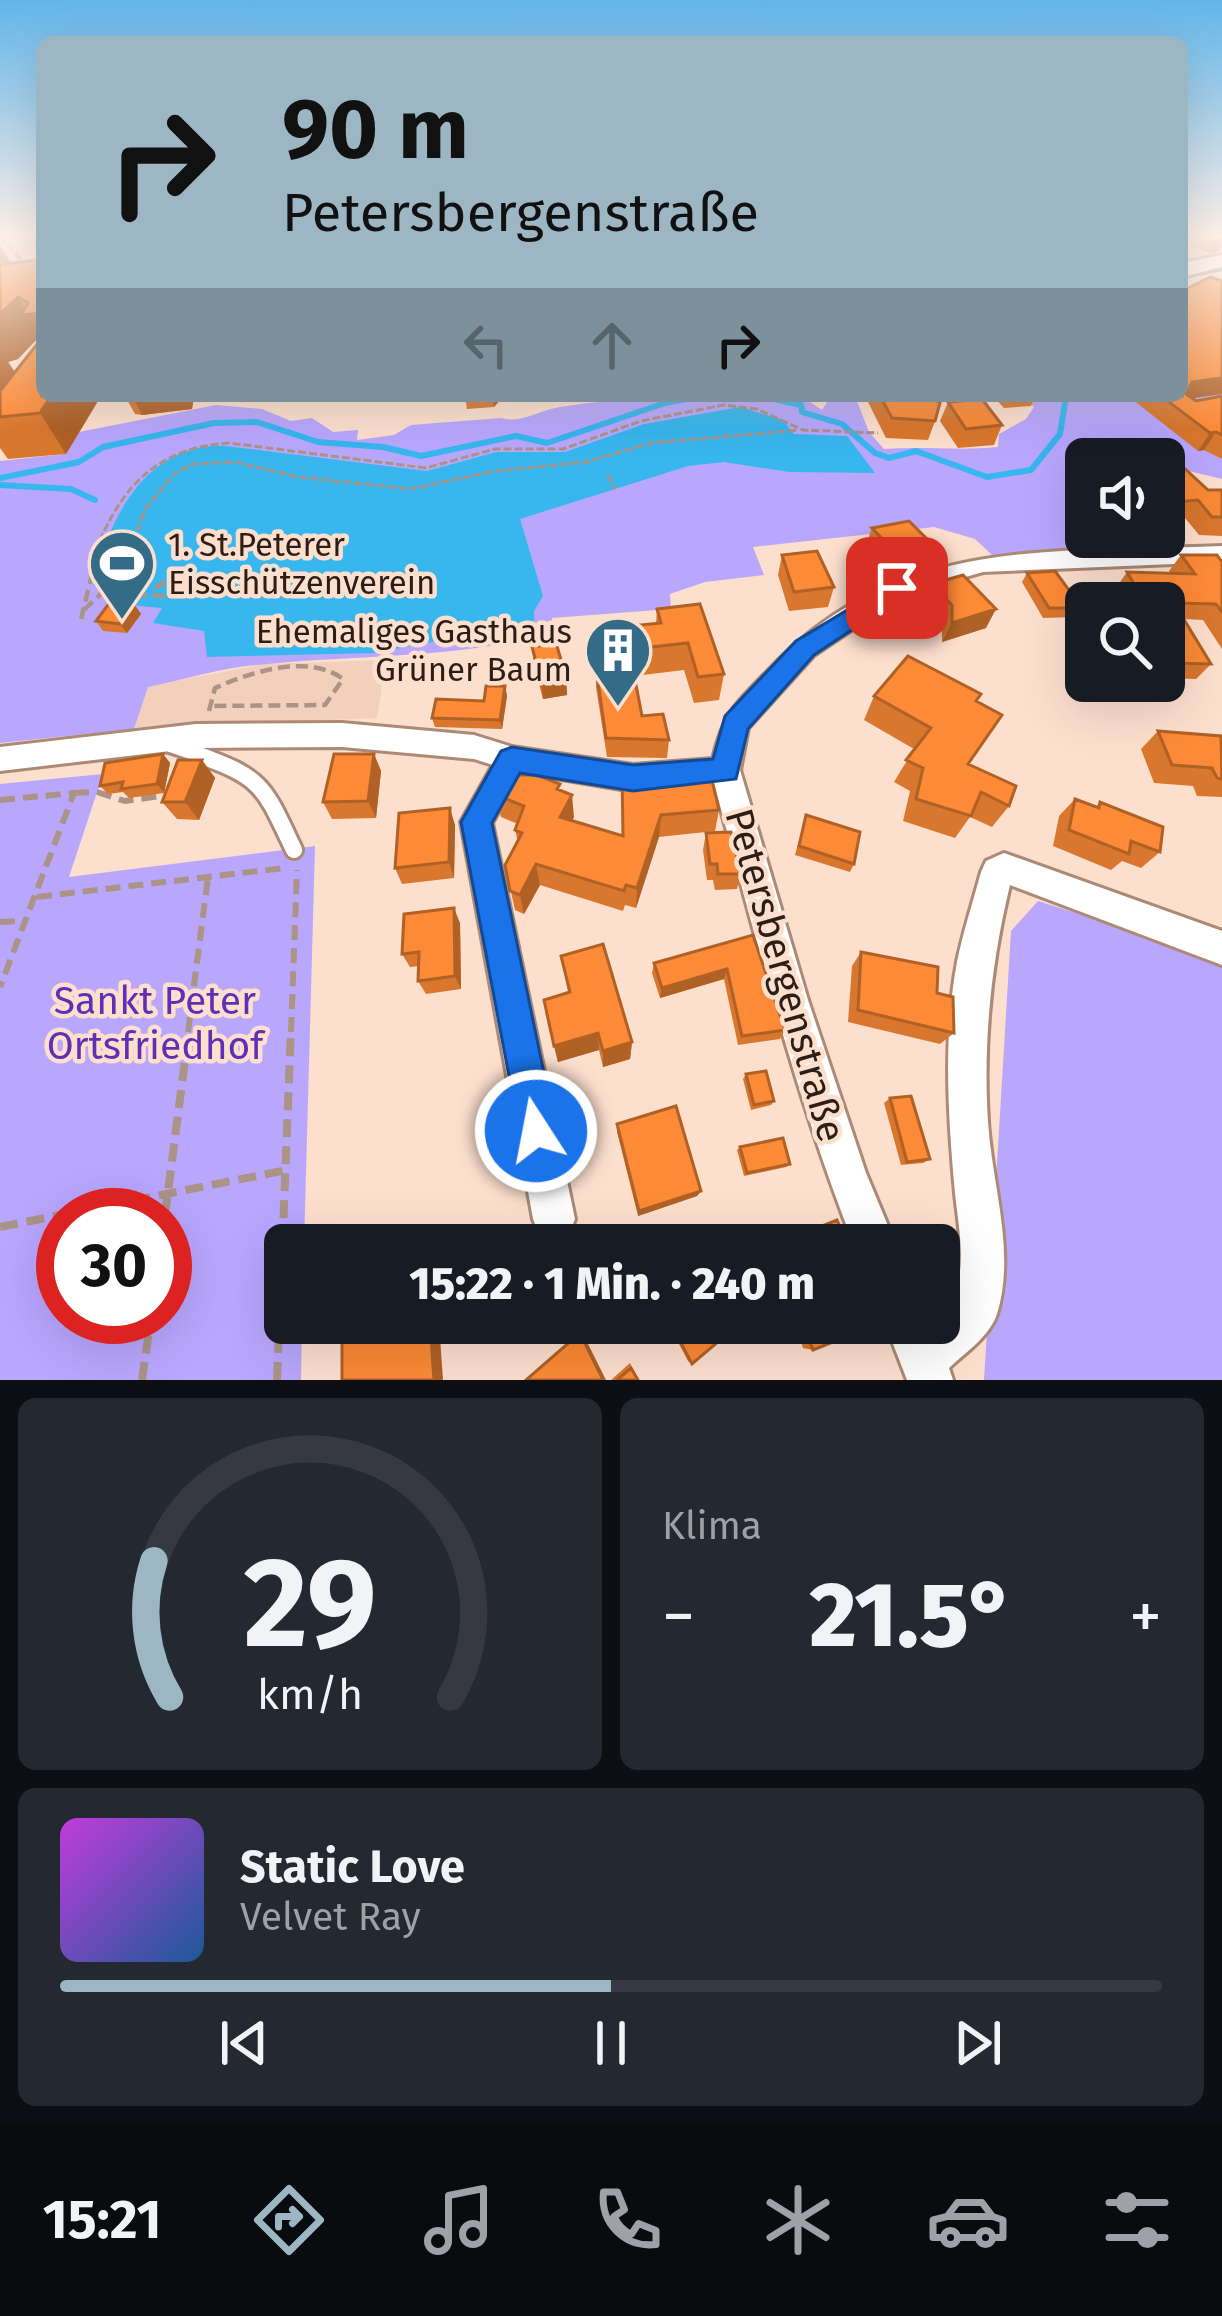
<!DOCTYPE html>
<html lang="de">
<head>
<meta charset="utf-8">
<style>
	:root { --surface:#171b24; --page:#242831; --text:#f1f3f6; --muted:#9ea1a6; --line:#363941; --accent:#9cb6c4 }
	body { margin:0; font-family:"Fira Sans",sans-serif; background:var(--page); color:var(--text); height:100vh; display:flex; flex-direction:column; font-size:45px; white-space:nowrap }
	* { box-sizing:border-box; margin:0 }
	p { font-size:39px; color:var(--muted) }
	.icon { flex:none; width:66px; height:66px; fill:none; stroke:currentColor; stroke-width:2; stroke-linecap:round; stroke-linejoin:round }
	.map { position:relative; height:1380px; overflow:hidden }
	.details { display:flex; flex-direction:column; gap:18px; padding:18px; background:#0d0f14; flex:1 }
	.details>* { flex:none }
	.guide { position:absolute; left:36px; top:36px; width:1152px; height:366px; border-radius:18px; box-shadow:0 12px 48px #0002; background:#9cb6c4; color:#111; overflow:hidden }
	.buttons { position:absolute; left:1065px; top:438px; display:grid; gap:24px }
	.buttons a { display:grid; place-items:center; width:120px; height:120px; border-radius:18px; background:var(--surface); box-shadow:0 12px 48px #0002; font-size:60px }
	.speed { position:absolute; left:36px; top:1188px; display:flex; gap:24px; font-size:60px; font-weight:700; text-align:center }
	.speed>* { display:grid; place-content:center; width:156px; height:156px; border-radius:50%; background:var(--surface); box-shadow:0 12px 48px #0002; line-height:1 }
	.speed .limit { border:18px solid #d22; background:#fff; color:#111 }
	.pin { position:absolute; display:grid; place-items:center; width:102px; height:102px; color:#fff; margin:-51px; border-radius:24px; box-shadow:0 6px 18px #0006 }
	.me { position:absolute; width:132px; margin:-66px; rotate:349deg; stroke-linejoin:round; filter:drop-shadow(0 0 9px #0008) }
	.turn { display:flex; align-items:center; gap:42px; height:252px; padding:0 48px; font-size:54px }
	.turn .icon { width:156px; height:156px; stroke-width:2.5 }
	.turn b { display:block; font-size:84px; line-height:102px }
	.lanes { display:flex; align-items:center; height:114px; padding:0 48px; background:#0003; justify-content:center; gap:60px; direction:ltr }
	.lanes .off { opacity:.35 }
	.big { font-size:90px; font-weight:800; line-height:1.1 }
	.details .tile { flex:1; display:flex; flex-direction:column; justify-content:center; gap:18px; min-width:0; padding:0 42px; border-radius:18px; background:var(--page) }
	.details .dial { align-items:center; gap:0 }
	.dial svg { height:312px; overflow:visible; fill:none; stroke:var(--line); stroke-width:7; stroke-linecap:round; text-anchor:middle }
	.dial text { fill:var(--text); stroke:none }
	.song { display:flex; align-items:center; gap:36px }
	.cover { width:144px; height:144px; border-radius:18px; background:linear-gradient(135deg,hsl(290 70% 55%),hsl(210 70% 35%)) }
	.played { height:12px; border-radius:6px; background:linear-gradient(90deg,var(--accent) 50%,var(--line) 50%) }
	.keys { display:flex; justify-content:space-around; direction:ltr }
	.heat { display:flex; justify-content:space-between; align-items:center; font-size:66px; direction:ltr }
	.details .tiles { flex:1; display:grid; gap:18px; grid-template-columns:1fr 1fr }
	.tile:last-child { grid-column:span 2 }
	.trip { position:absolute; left:264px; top:1224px; width:696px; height:120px; border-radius:18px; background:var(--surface); box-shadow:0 12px 48px #0002; font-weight:800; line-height:120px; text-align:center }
	.dock { display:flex; height:192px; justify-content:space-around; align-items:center; background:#090b0e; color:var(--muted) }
	.dock .icon { width:84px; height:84px }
	.dock .selected { color:var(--accent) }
	.dock b { font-size:54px; color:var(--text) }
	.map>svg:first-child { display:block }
	.built { fill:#f3d0bb }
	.green { fill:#b9a7fe; fill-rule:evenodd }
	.water { fill:#38b6ee }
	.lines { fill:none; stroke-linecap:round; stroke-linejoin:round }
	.stream-far1 { stroke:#38b6ee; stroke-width:4.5 }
	.stream { stroke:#38b6ee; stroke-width:6 }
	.lane-far1-casing { stroke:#ac8a75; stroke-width:20 }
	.lane-casing { stroke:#ac8a75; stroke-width:22 }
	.street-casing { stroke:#ac8a75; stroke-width:6 }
	.secondary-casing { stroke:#ac8a75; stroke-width:6 }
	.path-far3 { stroke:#ab9386; stroke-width:3; stroke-dasharray:8 3; stroke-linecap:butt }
	.path-far2 { stroke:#ab9386; stroke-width:4.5; stroke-dasharray:12 6; stroke-linecap:butt }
	.path-far1 { stroke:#ab9386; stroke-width:6; stroke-dasharray:15 8; stroke-linecap:butt }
	.path { stroke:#ab9386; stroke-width:8; stroke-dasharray:18 9; stroke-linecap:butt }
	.lane-far1 { stroke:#fff; stroke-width:14 }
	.lane { stroke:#fff; stroke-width:16 }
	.street { fill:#fff; fill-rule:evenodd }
	.secondary { fill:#fff; fill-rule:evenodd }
	.wall { fill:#d9772e; fill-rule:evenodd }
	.shaded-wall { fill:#b06126 }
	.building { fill:#fc8a36; stroke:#b06126; stroke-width:3 }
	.route { fill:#1a73e8; stroke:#114b97; stroke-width:3 }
	.labels { text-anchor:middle; stroke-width:9; stroke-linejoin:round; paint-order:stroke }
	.poi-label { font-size:33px; fill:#2c1e16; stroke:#fddfce; text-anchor:start }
	.near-street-label { font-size:39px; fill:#2c1e16; stroke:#fddfce }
	.near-park-label { font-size:39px; fill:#5f30b7; stroke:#fddfce }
</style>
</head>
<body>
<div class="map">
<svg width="1222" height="1380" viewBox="0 0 1222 1380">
	<rect width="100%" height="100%" fill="#fddfce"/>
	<path class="built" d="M386,660L377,718L134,729L148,686L264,664Z"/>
	<path class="green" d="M1222,344V479L1164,465V459H1138L1096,449L1094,459H1086V537H1102L1104,542L1087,549L992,555L975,539L934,527L753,547L764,575L705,582L670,594L671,609L552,618V633C449,660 360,654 257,665C220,668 184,680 148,687L134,729L0,743V461L65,454L79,432L216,405L262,409L291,421L312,418L333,432L358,430L357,440L394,435L411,425L501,418C520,424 537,411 560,407C640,394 720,396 801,396L822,410L831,396H855L869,432L884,449C923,446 960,451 998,447L999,434L1026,419L1034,407L1024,396H1182Z
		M103,774L69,877L315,846L304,1245H285V1323H302L301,1380H0V784ZM63,1215H165V1317H63Z
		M1038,901L1222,959V1380H984L1011,931Z"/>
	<path class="water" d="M740,407L783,420L794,434L847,436L875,473L789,472L724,462L688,466L520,519L543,596L534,611V630L511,627L374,653L207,657L204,631L153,623L162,608L119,604V588L94,586C107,520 146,442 226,446L427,471L496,452H565L644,424Z"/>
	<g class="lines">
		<path class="stream-far1" d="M1182,277L1222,269"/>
		<path class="stream" d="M760,396L801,405L802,412L842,424L875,453L889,458L916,451L987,477L1031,470L1060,434L1066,396
			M0,478L79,462L103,447L214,423L257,422L318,442L383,447L421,456L516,436L547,443L665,403L703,396
			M0,485L71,489L95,500"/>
		<defs>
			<path id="lane-far1" d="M170,745L205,757"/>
			<path id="lane" d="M196,754C264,778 264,787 294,850"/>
			<path id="street" d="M1222,546V562L983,572L905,594L814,655L748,728L740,770L808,1000L866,1173L896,1245H854C795,1095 756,939 714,783L633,791L520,772L492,823L575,1219L569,1234L554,1240L539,1234L533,1219L461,822L493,765L474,759L342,747L196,748L0,771V747L196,724L342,723L474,735L512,747L633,765L713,759C724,711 737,703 770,669C897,535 1053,553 1222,546Z
				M1004,853L1222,931V965L1010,885C991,964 983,1041 988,1122C992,1185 1016,1252 997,1314C990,1336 965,1353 949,1368L953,1380H907L885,1323H939V1315C972,1285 959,1234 955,1193C948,1117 943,1037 957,962C963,932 973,902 981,872L986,861Z"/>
			<path id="secondary" d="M1222,255V267L1182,277V263Z"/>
		</defs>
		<use href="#lane-far1" class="lane-far1-casing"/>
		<use href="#lane" class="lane-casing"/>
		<use href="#street" class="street-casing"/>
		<use href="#secondary" class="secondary-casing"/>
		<path class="path-far3" d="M0,238L25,264
			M608,475L615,489
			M100,541C125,481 163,447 229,443L426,468L495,449H563L641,421L724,405L757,409L803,430L878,433
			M134,541L145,509L175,473L193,464L235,462L298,477L410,489L496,471L586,462L651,443L799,430"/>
		<path class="path-far2" d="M135,538L138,595L190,597
			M155,588L165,582
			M84,610L112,583L133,544
			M81,619L101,538
			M209,711L215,688C251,672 308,653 343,679L325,705L211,706"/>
		<path class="path-far1" d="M74,793L97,792L125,801L167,795
			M0,800L74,793L0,987
			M37,897L284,868
			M0,922L24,921
			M188,1032L208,877
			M291,1032L297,870"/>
		<path class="path" d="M165,1215L189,1029
			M0,1227L287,1170
			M142,1380L151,1317
			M277,1380L291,1029"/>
		<use href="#lane-far1" class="lane-far1"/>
		<use href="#lane" class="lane"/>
		<use href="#street" class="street"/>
		<use href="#secondary" class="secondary"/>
	</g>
	<path class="wall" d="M29,236H42V396H101L66,454L8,459L0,448V245L10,263L42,259ZM36,340L38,343L15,372L8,362L18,359Z
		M1182,236H1222L1216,252L1208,253L1182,242Z
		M1222,394L1192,398L1196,401L1222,396V459L1204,450L1198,451L1128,396Z
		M125,396H194L192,409L142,415L135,414Z
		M465,396H501V399L494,407L467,409Z
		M865,396H931L935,421L928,440L886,438Z
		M993,396H1036L1031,406L1004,408Z
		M948,402L1002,425L994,445L958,448L940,421Z
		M1169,454L1208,490H1222V536L1199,535L1185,518L1164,520V459H1130L1131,457Z
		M872,528L931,543L923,563L889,573L865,547Z
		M782,555L834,587L828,607L789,611L778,575Z
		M1181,555L1222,562V649L1203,620L1184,619L1211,664L1196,679L1164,678V603H1124L1116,588L1127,572L1171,573L1169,571Z
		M1027,573L1082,608L1076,617L1043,618L1022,582Z
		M932,584L986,628L942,642V624L923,604Z
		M134,604L141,614L127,633L103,631L96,621Z
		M657,609L724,674L719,700L694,703L684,670L634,676L642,716L669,740L667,758L607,757L596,687V668L613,666L610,655V628L656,624Z
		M532,647L566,676L567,695L543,699L534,666Z
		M505,686L507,696L502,729L435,727L432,718L484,701Z
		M874,696L977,701L969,765L1009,806L992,827L970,817L955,838L903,821L910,791L894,782L914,749L864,720Z
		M1158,731L1222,739V797L1197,796L1193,786L1154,783L1141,749Z
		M163,754L170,763L164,793L129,798L123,792L108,794L100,786Z
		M374,754L381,771L376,818L332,819L323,802Z
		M202,760L215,778L199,820L177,819L162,802Z
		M622,775L719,810L715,831L659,837L636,908L625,905L623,911L540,885L524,914L515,910L505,865L518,842L515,830L518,824L501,817L496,795L561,791L574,817L572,820L622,835Z
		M1075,799L1096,807L1100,802L1160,852L1141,868L1122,861L1111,870L1053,846L1059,816Z
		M806,815L854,864L850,872L795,855Z
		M455,825L454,878L402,884L395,868Z
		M706,833L741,874L737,889L715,890L713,880H707L703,850Z
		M460,923L461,989L426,994L418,981L419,966L410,967L402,954Z
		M753,935L785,1030L780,1039L738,1045L724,979L660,998L652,973L654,963Z
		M861,952L937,993L954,1033L940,1044L848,1022L852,966Z
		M561,956L632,1042L630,1059L603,1067L599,1050L558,1062L544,1000L568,992Z
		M746,1074L774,1101L771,1105L751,1110L743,1079Z
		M890,1098L930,1159L923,1163L901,1165L884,1103Z
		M617,1124L701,1191L697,1196L638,1216L617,1132Z
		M740,1147L790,1164L786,1167L744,1176L737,1150Z
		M672,1323H728L692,1364L688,1361L669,1325Z
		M794,1323H880L813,1350L803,1348Z
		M630,1363L638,1380H611Z"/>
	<path class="shaded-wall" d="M1222,236V247L1216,252L1208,253L1217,238Z
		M0,245L14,269L0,292Z
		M18,297L28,314L42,313V351L36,340L18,359L8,362L22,383L0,407V314Z
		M1222,378V394L1181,400L1192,382Z
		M51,396H101L66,454L40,413Z
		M132,396H194L192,409L142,415Z
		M492,396H501V399L494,407Z
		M1216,432L1204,450L1198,451L1210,433Z
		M931,543L923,563L889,573L896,553Z
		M134,604L141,614L127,633L120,624Z
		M996,609L986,628L942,642L952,623Z
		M566,676L567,695L543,699L541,681Z
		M505,686L507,696L502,729L500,720Z
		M163,754L170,763L164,793L157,784Z
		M374,754L381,771L376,818L368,801Z
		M202,760L215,778L199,820L185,802Z
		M572,795L574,817L562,838L560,817Z
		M450,808L455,825L454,878L449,862Z
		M661,815L659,837L636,908L637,888Z
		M536,864L540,885L524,914L520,895Z
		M454,908L460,923L461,989L455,976Z
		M727,969L724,979L660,998L662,988Z
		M598,1033L599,1050L558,1062L554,1046Z
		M632,1042L630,1059L603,1067V1051Z
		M701,1191L697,1196L638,1216L639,1211Z
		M430,1323H439L443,1380H434Z
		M582,1332L606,1380H603L580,1333Z"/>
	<path class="building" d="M42,259V313L21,315L28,303L18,297L0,314V265Z
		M1210,277L1222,281V378L1192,382L1186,394L1196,401L1222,396V435L1216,432L1210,433L1161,396H1182V291Z
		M42,338V396H51L40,413L0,417V391Z
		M880,396H931L940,403L935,421L892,418Z
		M982,399L1002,425L966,429L948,402Z
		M1169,454L1208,490H1222V517H1212L1198,500L1176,502L1164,490V459H1134L1131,457Z
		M909,521L931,543L896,553L872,528Z
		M817,551L834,587L794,592L782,555Z
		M1181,555H1217L1222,562V612L1216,604L1174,603L1211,664L1170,663L1164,651V603H1145L1127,572L1195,574Z
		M1055,571L1082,608H1049L1027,573Z
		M963,575L996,609L952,623V605L932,584Z
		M110,602L134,604L120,624L96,621Z
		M700,604L724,674L698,677L688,643L615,651L610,628L661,623L657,609Z
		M556,643L566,676L541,681L532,647Z
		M908,656L981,694L976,701L1002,715L968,764L1016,786L1009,806L981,792L971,816L916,799L923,768L906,760L931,728L874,696Z
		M632,664L642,716L663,714L669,740L606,738L596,668Z
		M486,686H505L500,720L432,718L436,699L484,701Z
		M1158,731L1221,736L1222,779L1217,778L1212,768L1172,765Z
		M163,754L157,784L121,789L123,782L100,786L105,763Z
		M334,754H374L368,801L323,802Z
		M178,760H202L185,802H162Z
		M710,772L719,810L661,815L637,888L626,885L624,891L536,864L520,895L510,891L505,865L522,833L515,830L524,806L496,795L507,775H537L560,784L557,789L572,795L560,817L623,836L622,775L641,778Z
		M1075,799L1099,808L1100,802L1163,827L1160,852L1131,841L1129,854L1069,830Z
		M450,808L449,862L395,868L399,813Z
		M806,815L860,832L854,864L799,846Z
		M731,832L741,874H718L717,864H710L706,833Z
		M454,908L455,976L418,981L419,952L402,954L404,914Z
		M753,935L785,1030L742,1036L727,969L662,988L654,963Z
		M603,944L632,1042L603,1051L598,1033L554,1046L544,1000L570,992L561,956Z
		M861,952L938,967L937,993L953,997L954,1033L858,1010Z
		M766,1071L774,1101L754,1105L746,1074Z
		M911,1096L930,1159L907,1162L890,1098Z
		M676,1106L701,1191L639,1211L617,1124Z
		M783,1138L790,1164L747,1173L740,1147Z
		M837,1220L848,1245H775Z
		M391,1323H430L434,1380H342V1334Z
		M676,1323H728L732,1330L692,1364L672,1326Z
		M803,1323H880L813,1350Z
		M580,1333L603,1380H526Z
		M631,1368L638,1380H617Z"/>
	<linearGradient id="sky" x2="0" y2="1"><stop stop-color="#61b5ea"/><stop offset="0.55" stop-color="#fef1e9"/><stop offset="1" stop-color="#fef1e9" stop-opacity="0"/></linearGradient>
	<rect width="1222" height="429" fill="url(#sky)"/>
	<path class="route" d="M897,580L906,582V594L814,655L748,729L736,779L633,791L520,773L492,823L556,1131L551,1145L536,1151L522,1145L461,822L501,751L512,747L633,765L713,759L725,716L796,641Z"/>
	<defs>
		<symbol id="stadium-pin" viewBox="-11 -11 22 30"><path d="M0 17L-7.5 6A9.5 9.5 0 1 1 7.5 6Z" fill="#346b86" stroke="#fddfce"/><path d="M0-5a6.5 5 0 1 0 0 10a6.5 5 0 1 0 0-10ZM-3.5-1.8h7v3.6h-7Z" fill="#fff"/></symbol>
		<symbol id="building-pin" viewBox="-11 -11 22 30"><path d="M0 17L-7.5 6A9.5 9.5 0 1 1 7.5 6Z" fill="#346b86" stroke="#fddfce"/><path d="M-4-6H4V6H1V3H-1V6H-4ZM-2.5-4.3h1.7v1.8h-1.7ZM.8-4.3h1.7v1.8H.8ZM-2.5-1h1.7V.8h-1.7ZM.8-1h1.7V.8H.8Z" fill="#fff"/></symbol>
	</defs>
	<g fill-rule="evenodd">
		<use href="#stadium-pin" x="84" y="525" width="76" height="104"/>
		<use href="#building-pin" x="580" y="612" width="76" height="104"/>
	</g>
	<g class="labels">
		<g class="poi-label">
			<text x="168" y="556">1. St.Peterer<tspan x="168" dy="38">Eisschützenverein</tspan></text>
			<text x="572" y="643" text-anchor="end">Ehemaliges Gasthaus<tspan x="572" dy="38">Grüner Baum</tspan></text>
		</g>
		<g class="near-street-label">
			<text transform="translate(786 975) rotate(74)" y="14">Petersbergenstraße</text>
		</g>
		<g class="near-park-label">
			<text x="155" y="1014">Sankt Peter<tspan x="155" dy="45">Ortsfriedhof</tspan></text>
		</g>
	</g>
</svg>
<div class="buttons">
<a><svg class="icon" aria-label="sound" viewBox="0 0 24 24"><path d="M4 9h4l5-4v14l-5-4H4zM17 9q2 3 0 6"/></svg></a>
<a><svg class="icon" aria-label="search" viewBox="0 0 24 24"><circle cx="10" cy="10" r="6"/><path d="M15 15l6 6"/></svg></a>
</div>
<div class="speed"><div class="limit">30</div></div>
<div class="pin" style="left:897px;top:588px;background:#d93025"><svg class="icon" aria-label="arrive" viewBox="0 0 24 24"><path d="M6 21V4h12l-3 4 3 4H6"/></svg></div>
<svg class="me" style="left:536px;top:1131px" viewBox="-20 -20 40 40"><circle r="17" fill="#1a73e8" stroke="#fff" stroke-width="3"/><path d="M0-11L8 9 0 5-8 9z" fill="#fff"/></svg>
<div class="trip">15:22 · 1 Min. · 240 m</div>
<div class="guide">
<div class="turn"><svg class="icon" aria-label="right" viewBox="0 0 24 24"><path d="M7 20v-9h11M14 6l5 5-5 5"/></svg><div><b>90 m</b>Petersbergenstraße</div></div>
<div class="lanes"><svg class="icon off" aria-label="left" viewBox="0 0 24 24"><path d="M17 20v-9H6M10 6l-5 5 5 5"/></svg><svg class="icon off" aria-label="ahead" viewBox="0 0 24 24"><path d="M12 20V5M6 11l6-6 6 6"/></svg><svg class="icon" aria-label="right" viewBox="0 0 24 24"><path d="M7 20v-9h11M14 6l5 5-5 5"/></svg></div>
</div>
</div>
<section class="details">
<div class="tiles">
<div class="tile dial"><svg viewBox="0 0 100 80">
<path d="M14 69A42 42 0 1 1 86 69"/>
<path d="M14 69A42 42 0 0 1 10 34" stroke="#9cb6c4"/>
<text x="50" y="56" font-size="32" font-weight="700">29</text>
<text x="50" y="72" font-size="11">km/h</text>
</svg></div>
<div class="tile"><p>Klima</p>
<div class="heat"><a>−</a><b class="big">21.5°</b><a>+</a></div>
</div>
<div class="tile">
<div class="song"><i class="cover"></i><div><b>Static Love</b><p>Velvet Ray</p></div></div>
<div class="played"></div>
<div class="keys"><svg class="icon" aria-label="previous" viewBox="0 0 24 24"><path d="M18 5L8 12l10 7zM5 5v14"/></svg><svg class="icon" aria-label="pause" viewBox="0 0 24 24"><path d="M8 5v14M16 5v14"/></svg><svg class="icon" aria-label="next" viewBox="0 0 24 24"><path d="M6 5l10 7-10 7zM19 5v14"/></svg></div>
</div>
</div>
</section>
<nav class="dock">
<b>15:21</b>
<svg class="icon selected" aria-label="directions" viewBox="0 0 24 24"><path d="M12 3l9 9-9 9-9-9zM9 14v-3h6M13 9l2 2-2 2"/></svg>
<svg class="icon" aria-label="music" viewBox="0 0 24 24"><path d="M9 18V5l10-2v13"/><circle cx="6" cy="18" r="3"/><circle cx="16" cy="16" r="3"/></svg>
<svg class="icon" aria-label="phone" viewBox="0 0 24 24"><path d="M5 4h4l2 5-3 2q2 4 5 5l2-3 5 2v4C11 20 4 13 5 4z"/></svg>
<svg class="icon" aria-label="climate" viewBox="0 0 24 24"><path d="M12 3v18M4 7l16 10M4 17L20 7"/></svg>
<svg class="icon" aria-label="car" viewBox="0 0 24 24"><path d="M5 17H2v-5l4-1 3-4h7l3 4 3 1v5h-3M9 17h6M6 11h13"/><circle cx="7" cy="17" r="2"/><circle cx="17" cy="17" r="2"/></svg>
<svg class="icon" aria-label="filters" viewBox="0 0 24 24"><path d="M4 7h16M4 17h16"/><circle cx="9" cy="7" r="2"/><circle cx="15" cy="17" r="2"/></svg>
</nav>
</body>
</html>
